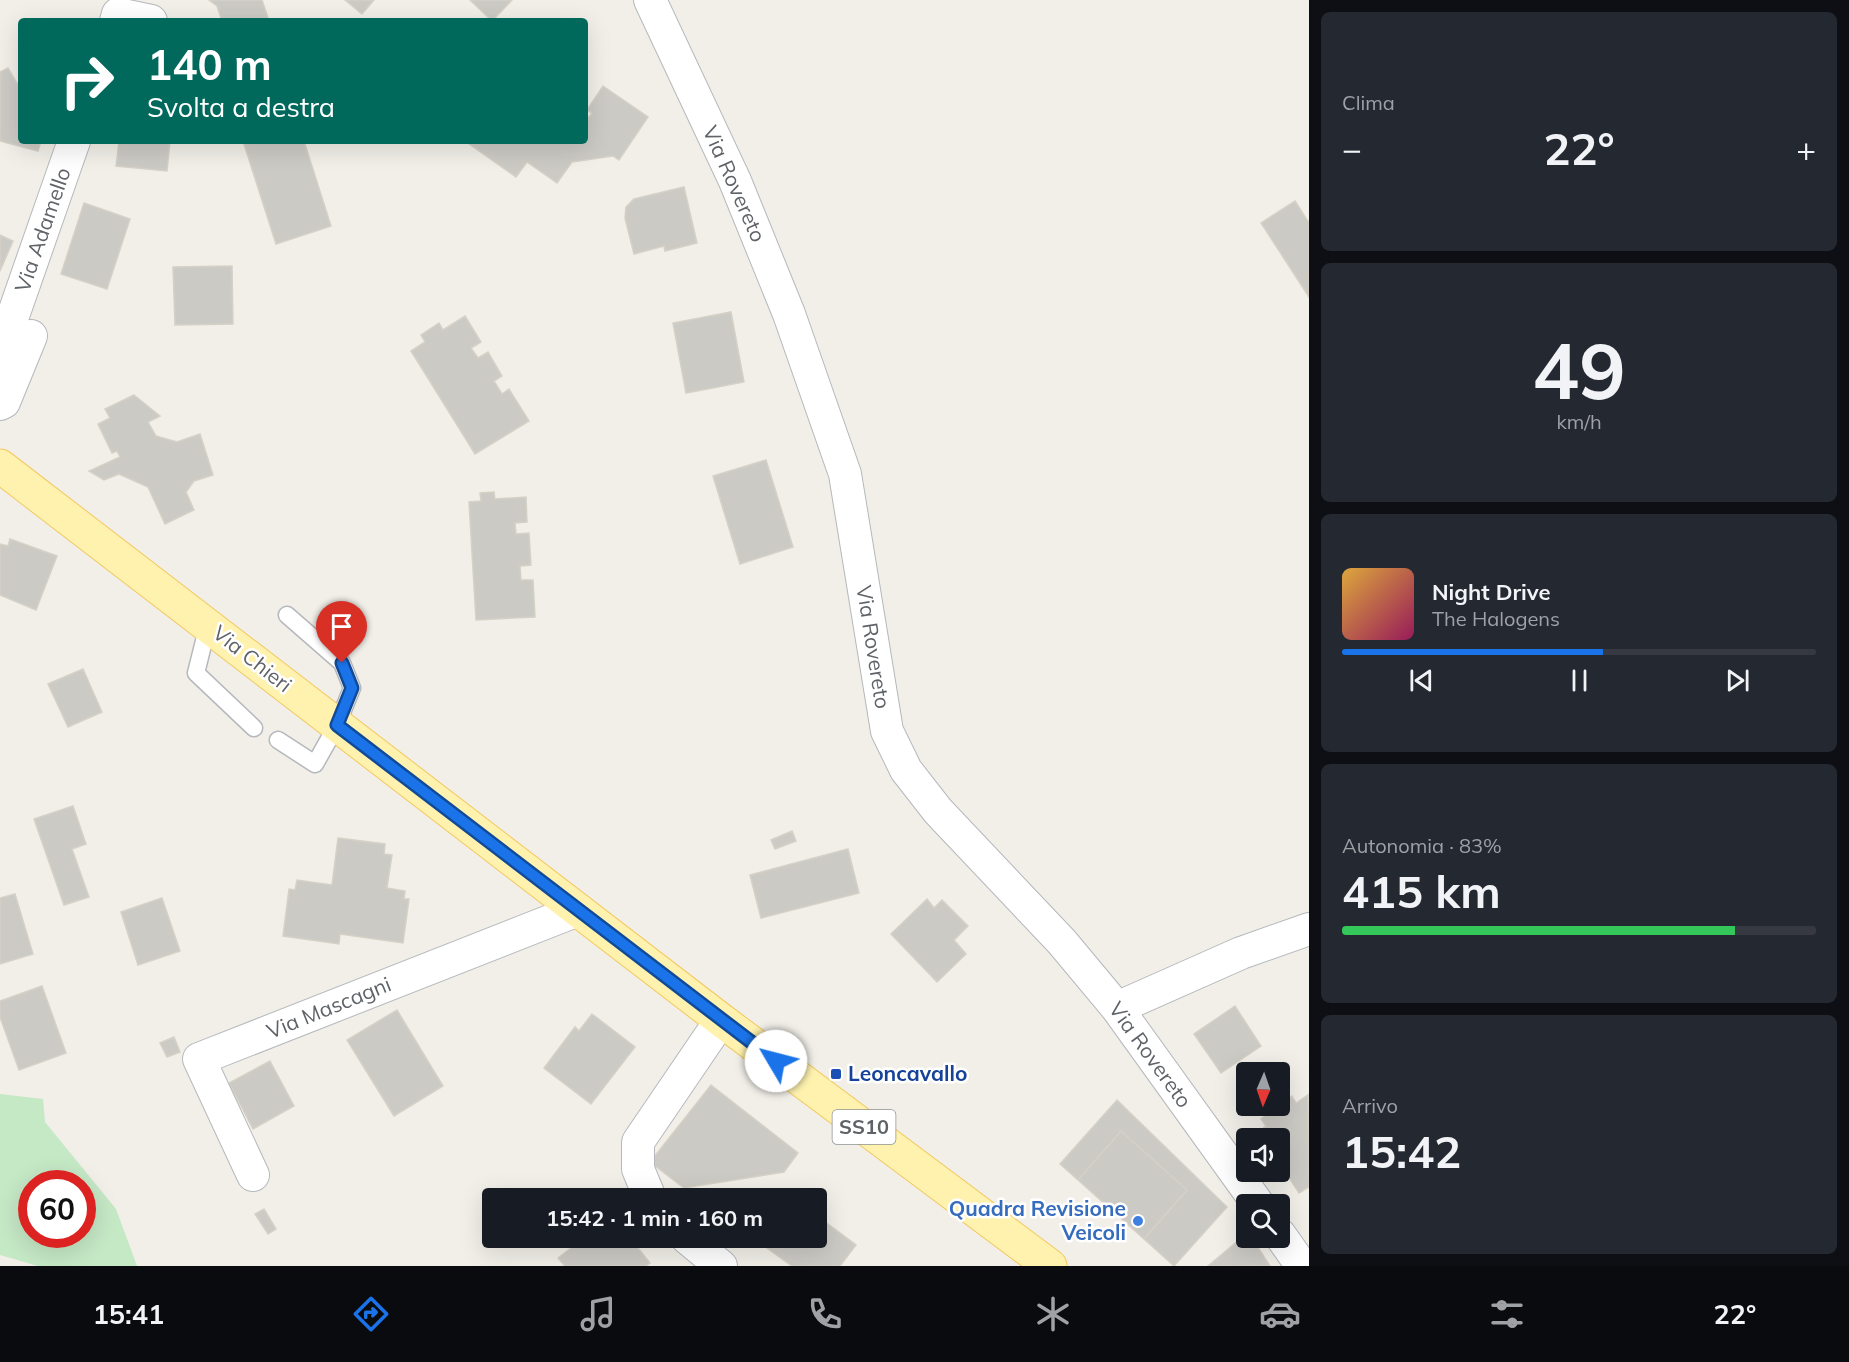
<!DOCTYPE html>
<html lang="it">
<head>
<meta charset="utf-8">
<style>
	:root { --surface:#171b24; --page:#242831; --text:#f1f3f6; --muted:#9ea1a6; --line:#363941; --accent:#1a73e8 }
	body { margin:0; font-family:Mulish,sans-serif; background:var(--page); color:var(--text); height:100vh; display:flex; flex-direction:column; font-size:22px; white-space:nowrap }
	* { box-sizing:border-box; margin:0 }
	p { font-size:20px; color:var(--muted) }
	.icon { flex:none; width:33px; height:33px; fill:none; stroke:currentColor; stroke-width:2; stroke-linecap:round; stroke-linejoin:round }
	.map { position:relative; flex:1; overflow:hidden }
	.details { display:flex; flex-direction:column; gap:12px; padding:12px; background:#0d0f14; width:540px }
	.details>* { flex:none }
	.top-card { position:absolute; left:18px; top:18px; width:570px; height:126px; border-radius:6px; box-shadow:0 6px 24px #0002; background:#00695c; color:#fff; overflow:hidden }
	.needle { width:39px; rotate:182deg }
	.buttons { position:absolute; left:1236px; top:1062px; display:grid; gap:12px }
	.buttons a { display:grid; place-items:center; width:54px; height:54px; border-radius:6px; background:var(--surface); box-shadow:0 6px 24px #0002; font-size:30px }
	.speed { position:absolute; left:18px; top:1170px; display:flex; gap:12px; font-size:30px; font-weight:700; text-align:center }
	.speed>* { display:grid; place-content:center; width:78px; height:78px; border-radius:50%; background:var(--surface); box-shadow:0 6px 24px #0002; line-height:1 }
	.speed .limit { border:9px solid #d22; background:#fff; color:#111 }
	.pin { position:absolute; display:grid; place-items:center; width:51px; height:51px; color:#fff; margin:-62px -26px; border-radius:50% 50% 50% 0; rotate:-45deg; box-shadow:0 0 6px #0007 }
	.pin .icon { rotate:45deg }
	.me { position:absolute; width:66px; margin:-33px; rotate:307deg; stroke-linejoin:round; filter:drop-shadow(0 0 4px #0008) }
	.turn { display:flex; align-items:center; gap:21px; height:126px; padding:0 30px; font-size:27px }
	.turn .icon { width:78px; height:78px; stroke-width:2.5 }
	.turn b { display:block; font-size:42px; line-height:51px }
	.big { font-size:45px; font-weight:700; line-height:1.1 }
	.details .widget { flex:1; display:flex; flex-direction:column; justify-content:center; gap:9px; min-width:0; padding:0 21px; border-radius:9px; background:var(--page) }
	.details .dial { align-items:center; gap:0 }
	.dial b { font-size:78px; line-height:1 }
	.song { display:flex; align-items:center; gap:18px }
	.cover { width:72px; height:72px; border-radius:9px; background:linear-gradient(135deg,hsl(40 70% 55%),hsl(330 70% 35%)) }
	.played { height:6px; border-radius:3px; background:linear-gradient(90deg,var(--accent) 55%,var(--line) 55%) }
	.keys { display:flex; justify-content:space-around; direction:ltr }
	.heat { display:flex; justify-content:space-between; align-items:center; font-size:33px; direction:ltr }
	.charge { height:9px; border-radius:4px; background:linear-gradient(90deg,#34c759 83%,var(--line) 0) }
	.trip { position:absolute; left:482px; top:1188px; width:345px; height:60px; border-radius:6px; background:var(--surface); box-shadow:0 6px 24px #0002; font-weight:700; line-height:60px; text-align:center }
	.tab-bar { display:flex; height:96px; justify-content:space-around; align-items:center; background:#090b0e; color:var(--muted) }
	.tab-bar .icon { width:42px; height:42px }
	.tab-bar .selected { color:var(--accent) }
	.tab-bar b { font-size:27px; color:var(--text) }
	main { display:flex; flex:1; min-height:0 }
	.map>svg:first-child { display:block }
	.green { fill:#c5e8c5; fill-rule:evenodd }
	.building { fill:#cccac5; stroke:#d6d1c6; stroke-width:1.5 }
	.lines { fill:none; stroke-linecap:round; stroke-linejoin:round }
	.service-casing { stroke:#b5b8bc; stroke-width:19 }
	.minor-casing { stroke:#b5b8bc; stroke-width:34 }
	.primary-casing { stroke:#f2c960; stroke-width:35 }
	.service { stroke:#fff; stroke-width:16 }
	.minor { stroke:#fff; stroke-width:32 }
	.primary { stroke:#fff2af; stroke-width:33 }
	.route-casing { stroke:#114b97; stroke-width:15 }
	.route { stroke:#1a73e8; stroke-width:10 }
	.transit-dot { fill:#1a4fb4; stroke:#fff; stroke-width:2 }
	.shop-dot { fill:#3f7fe0; stroke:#fff; stroke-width:2 }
	.labels { text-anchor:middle; stroke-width:5; stroke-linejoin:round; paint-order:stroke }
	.shield { fill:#fff; stroke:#8f9295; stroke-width:1.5 }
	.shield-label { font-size:20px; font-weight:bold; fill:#5f6368 }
	.street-label { font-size:21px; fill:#5f6368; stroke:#fff }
	.transit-label { font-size:21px; font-weight:bold; fill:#164399; stroke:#fff; text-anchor:start }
	.shop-label { font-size:21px; font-weight:bold; fill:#366cbe; stroke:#fff; text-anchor:end }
</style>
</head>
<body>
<main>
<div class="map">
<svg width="1309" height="1266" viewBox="0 0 1309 1266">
	<rect width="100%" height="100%" fill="#f1efe8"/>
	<path class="green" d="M0,1094L43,1099L45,1122L116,1209L137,1266H38L0,1255ZM32,1184H82V1234H32Z"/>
	<path class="building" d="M209,0H262L269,21H222L217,6Z
		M345,0H374L362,14Z
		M470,0H512L492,21Z
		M8,68L21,90V141H41L38,151L0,141V72Z
		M603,86L648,117L619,160L613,156L572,162L557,183L527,162L516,177L465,141H585V123L592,113L587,110Z
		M119,141H170L167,171L116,166Z
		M254,141H304L331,226L276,244L244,144Z
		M684,187L697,243L665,251L664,246L634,254L625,218L626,207L634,199Z
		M1295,201L1309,223V297L1261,223Z
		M84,203L130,219L107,289L61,274Z
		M0,235L13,241L0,271Z
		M232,266L233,324L175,325L173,267Z
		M731,312L744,382L686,393L673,323Z
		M465,316L481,342L471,348L478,358L488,352L502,376L494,381L502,394L509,389L529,421L475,454L411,351L425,342L421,335L439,323L443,330Z
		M134,395L160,416L148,422L156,436L177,442L200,434L213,475L194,481L186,492L194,510L165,524L148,487L119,474L104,480L89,471L120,457L117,451L112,453L98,424L110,418L105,409Z
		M766,460L793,547L740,564L713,476Z
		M494,492L495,499L526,497L527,522L515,523L516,534L529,533L531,565L520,566L521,580H533L535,617L476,620L469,502L481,501L480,493Z
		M10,539L57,556L36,610L0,595V544L8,546Z
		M83,669L102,712L68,727L48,684Z
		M73,806L86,844L72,849L89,897L64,905L34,819Z
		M792,831L796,841L775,849L771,840Z
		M338,838L385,844L384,854L392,855L387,888L405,891L404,899H409L403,943L340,934L339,944L283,936L289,889L295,890L297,880L332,885Z
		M848,849L859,893L761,918L750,875Z
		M15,894L33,954L0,964V898Z
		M162,898L180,951L138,965L121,912Z
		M927,899L934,908L942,900L968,926L954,940L966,954L937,982L891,934Z
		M42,986L66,1053L19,1070L0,1017V1001Z
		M1235,1006L1261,1046L1221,1073L1194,1034Z
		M397,1010L443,1086L394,1116L347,1040Z
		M592,1014L635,1047L591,1104L544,1068L575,1027L579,1031Z
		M174,1037L180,1052L167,1057L160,1043Z
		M270,1061L294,1106L253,1129L229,1083Z
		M711,1085L798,1153L784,1172L684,1188L650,1162Z
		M1308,1095L1309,1187L1299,1193L1280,1164V1138H1263L1258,1132L1266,1126L1261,1119L1292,1096L1296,1103Z
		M1117,1100L1227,1207L1174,1266L1144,1239L1187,1190L1121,1131L1078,1180L1060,1164Z
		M1121,1131L1187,1190L1144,1239L1078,1180Z
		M780,1189L793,1198H732Z
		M264,1209L276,1229L268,1234L255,1214Z
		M816,1215L856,1245L840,1266H792L753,1238H816Z
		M1246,1234V1238H1252L1270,1266H1208Z
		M584,1238H630L650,1263L646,1266H565L558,1258Z"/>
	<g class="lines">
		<defs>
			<path id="service" d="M208,625L196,673L254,728
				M278,740L315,764L337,725L352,688L342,663L287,615"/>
			<path id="minor" d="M650,0L735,181L789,314L845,474L887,731L906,770L938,811L1062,942L1117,1008L1258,1204
				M116,21L118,14L151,21
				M0,353L74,141
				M0,404L4,402L31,336
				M1117,1008L1241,953L1309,929
				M253,1175L199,1059L578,910
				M650,1198L638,1169V1142L721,1020
				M1280,1235L1302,1266
				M687,1238L721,1266"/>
			<path id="primary" d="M0,466L721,1020L1050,1266"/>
		</defs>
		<use href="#service" class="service-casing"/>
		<use href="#minor" class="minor-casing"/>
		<use href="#primary" class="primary-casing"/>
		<use href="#service" class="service"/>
		<use href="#minor" class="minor"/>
		<use href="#primary" class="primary"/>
	</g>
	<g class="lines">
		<defs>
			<path id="route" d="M342,663L352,688L337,725L776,1061"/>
		</defs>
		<use href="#route" class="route-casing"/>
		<use href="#route" class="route"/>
	</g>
	<rect class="transit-dot" x="830" y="1068" width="12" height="12" rx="3"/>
	<circle class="shop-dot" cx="1138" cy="1221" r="6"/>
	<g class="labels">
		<rect class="shield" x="832.5" y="1110" width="63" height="34" rx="4.5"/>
		<g class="shield-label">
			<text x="864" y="1134">SS10</text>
		</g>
		<g class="street-label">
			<text transform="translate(734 184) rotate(66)" y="7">Via Rovereto</text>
			<text transform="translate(43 230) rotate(-71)" y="7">Via Adamello</text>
			<text transform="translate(873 647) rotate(81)" y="7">Via Rovereto</text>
			<text transform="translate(252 659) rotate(38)" y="7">Via Chieri</text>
			<text transform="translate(329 1008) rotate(-22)" y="7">Via Mascagni</text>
			<text transform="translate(1150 1055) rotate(54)" y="7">Via Rovereto</text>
		</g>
		<g class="transit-label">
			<text x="848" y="1081">Leoncavallo</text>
		</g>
		<g class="shop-label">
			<text x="1126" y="1216">Quadra Revisione<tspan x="1126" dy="24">Veicoli</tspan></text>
		</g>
	</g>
</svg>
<div class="buttons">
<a><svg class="needle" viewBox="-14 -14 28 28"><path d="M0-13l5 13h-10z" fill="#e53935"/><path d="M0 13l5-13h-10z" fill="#9ea1a6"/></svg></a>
<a><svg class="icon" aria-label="sound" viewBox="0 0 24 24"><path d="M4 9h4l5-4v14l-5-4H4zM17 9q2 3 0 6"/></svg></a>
<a><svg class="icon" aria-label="search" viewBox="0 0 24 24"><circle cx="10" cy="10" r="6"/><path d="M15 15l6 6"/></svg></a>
</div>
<div class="speed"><div class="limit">60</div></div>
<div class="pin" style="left:342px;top:663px;background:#d93025"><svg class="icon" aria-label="arrive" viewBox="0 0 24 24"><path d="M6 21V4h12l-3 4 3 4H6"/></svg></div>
<svg class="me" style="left:776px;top:1061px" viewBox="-20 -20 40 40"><circle r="19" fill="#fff"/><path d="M0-13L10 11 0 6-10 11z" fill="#1a73e8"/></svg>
<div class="trip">15:42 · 1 min · 160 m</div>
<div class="top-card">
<div class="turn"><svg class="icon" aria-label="right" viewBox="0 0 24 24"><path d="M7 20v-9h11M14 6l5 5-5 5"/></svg><div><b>140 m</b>Svolta a destra</div></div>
</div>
</div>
<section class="details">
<div class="widget"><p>Clima</p>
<div class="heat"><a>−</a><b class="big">22°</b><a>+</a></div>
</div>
<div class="widget dial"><b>49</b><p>km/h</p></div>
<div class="widget">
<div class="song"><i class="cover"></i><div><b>Night Drive</b><p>The Halogens</p></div></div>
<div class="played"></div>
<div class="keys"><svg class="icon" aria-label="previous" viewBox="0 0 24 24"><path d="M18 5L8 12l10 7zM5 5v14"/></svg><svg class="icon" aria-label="pause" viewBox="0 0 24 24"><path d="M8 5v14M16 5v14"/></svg><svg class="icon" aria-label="next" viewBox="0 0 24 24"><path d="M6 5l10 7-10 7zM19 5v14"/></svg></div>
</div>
<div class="widget"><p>Autonomia · 83%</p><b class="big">415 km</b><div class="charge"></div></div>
<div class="widget"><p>Arrivo</p><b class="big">15:42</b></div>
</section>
</main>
<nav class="tab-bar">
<b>15:41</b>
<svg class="icon selected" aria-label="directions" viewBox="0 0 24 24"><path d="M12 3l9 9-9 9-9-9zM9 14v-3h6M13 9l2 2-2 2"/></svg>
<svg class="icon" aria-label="music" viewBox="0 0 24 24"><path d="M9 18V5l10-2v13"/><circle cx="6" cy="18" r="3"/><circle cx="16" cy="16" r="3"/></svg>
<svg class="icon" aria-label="phone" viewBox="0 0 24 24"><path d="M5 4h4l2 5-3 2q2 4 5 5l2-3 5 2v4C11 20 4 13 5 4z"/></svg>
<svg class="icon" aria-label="climate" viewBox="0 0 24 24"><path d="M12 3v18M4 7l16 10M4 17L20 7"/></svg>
<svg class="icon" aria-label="car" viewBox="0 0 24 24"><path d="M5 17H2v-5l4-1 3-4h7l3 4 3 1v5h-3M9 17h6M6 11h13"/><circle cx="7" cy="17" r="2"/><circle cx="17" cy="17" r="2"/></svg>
<svg class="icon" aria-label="filters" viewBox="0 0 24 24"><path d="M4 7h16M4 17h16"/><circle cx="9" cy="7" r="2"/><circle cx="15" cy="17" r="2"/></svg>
<b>22°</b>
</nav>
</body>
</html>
